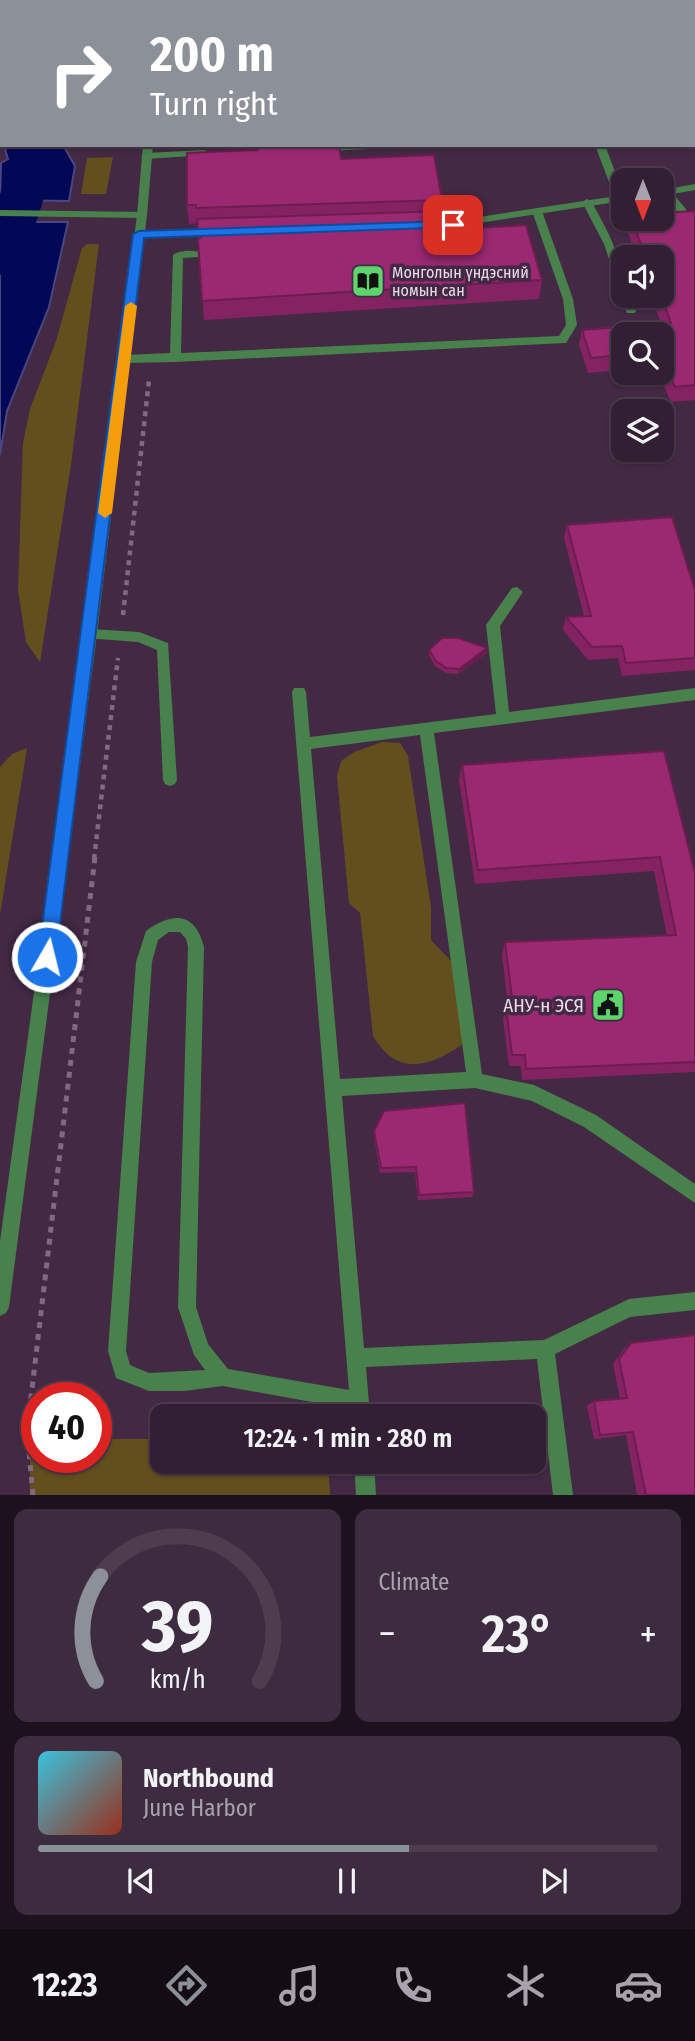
<!DOCTYPE html>
<html lang="en">
<head>
<meta charset="utf-8">
<style>
	:root { --surface:#321f33; --page:#3d2c3f; --text:#f1f3f6; --muted:#a8a2ac; --line:#4d3d4e; --accent:#8c9099 }
	body { margin:0; font-family:"Fira Sans Condensed",sans-serif; background:var(--page); color:var(--text); height:100vh; display:flex; flex-direction:column; font-size:26px; white-space:nowrap }
	* { box-sizing:border-box; margin:0 }
	p { font-size:23px; color:var(--muted) }
	.icon { flex:none; width:38px; height:38px; fill:none; stroke:currentColor; stroke-width:2; stroke-linecap:round; stroke-linejoin:round }
	.map { position:relative; height:1495px; overflow:hidden }
	.sheet { display:flex; flex-direction:column; gap:14px; padding:14px; background:#1c111c; flex:1 }
	.sheet>* { flex:none }
	.banner { position:absolute; left:0px; top:0px; width:696px; height:147px; box-shadow:0 2px 5px #0004,0 0 0 2px var(--line); background:#8c9099; color:#fff; overflow:hidden }
	.needle { width:46px; rotate:180deg }
	.fabs { position:absolute; left:611px; top:168px; display:grid; gap:14px }
	.fabs a { display:grid; place-items:center; width:63px; height:63px; border-radius:14px; background:var(--surface); box-shadow:0 2px 5px #0004,0 0 0 2px var(--line); font-size:35px }
	.speed { position:absolute; left:21px; top:1382px; display:flex; gap:14px; font-size:35px; font-weight:700; text-align:center }
	.speed>* { display:grid; place-content:center; width:91px; height:91px; border-radius:50%; background:var(--surface); box-shadow:0 2px 5px #0004,0 0 0 2px var(--line); line-height:1 }
	.speed .limit { border:10px solid #d22; background:#fff; color:#111 }
	.pin { position:absolute; display:grid; place-items:center; width:60px; height:60px; color:#fff; margin:-30px; border-radius:14px; box-shadow:0 4px 10px #0006 }
	.me { position:absolute; width:77px; margin:-38px; rotate:8deg; stroke-linejoin:round; filter:drop-shadow(0 0 5px #0008) }
	.turn { display:flex; align-items:center; gap:24px; height:147px; padding:0 35px; font-size:32px }
	.turn .icon { width:91px; height:91px; stroke-width:2.5 }
	.turn b { display:block; font-size:49px; line-height:60px }
	.big { font-size:52px; font-weight:600; line-height:1.1 }
	.sheet .tile { flex:1; display:flex; flex-direction:column; justify-content:center; gap:10px; min-width:0; padding:0 24px; border-radius:14px; background:var(--page) }
	.sheet .dial { align-items:center; gap:0 }
	.dial svg { height:182px; overflow:visible; fill:none; stroke:var(--line); stroke-width:7; stroke-linecap:round; text-anchor:middle }
	.dial text { fill:var(--text); stroke:none }
	.song { display:flex; align-items:center; gap:21px }
	.cover { width:84px; height:84px; border-radius:10px; background:linear-gradient(135deg,hsl(190 70% 55%),hsl(10 70% 35%)) }
	.played { height:7px; border-radius:4px; background:linear-gradient(90deg,var(--accent) 60%,var(--line) 60%) }
	.keys { display:flex; justify-content:space-around; direction:ltr }
	.heat { display:flex; justify-content:space-between; align-items:center; font-size:38px; direction:ltr }
	.sheet .tiles { flex:1; display:grid; gap:14px; grid-template-columns:1fr 1fr }
	.tile:last-child { grid-column:span 2 }
	.trip { position:absolute; left:150px; top:1404px; width:396px; height:70px; border-radius:14px; background:var(--surface); box-shadow:0 2px 5px #0004,0 0 0 2px var(--line); font-weight:600; line-height:70px; text-align:center }
	.tab-bar { display:flex; height:112px; justify-content:space-around; align-items:center; background:#140c14; color:var(--muted) }
	.tab-bar .icon { width:49px; height:49px }
	.tab-bar .active { color:var(--accent) }
	.tab-bar b { font-size:32px; color:var(--text) }
	.map>svg:first-child { display:block }
	.green { fill:#634e1d }
	.water { fill:#030856; stroke:#484782; stroke-width:2 }
	.lines { fill:none; stroke-linecap:round; stroke-linejoin:round }
	.river { fill:#030856; fill-rule:evenodd }
	.path-far1 { stroke:#816a81; stroke-width:4.5; stroke-dasharray:5 5; stroke-linecap:butt }
	.path { stroke:#816a81; stroke-width:5; stroke-dasharray:6 6; stroke-linecap:butt }
	.service { fill:#48814c; fill-rule:evenodd }
	.minor { fill:#48814c; fill-rule:evenodd }
	.tertiary { fill:#48814c; fill-rule:evenodd }
	.wall { fill:#852362 }
	.shaded-wall { fill:#6c1d50 }
	.building { fill:#9b2972; stroke:#6c1d50; stroke-width:2 }
	.route { fill:#1a73e8; stroke:#114b97; stroke-width:2 }
	.slow { fill:#f59e0b }
	.labels { text-anchor:middle; stroke-width:7; stroke-linejoin:round; paint-order:stroke }
	.far-poi-label { font-size:16px; fill:#e9d9e9; stroke:#432944; text-anchor:start }
	.poi-label { font-size:19px; fill:#e9d9e9; stroke:#432944; text-anchor:end }
</style>
</head>
<body>
<div class="map">
<svg width="695" height="1495" viewBox="0 0 695 1495">
	<rect width="100%" height="100%" fill="#432944"/>
	<path class="green" d="M113,157L106,194H81L87,158Z
		M87,244H99L71,465L40,662L26,642L18,590L23,443L30,409L56,341L82,248Z
		M382,742L400,743L408,756L431,907V940L452,962L467,1041C433,1066 398,1079 373,1036L360,913L349,903L337,777L341,761L354,752Z
		M27,748L0,915V767L12,754Z
		M30,1439H37V1458H96V1439H163V1461H328L330,1495H30Z"/>
	<path class="water" d="M15,145H63L75,166L69,201L0,200L1,163L8,159L5,149Z
		M0,222H68L49,307L7,411L0,455Z"/>
	<g class="lines">
		<path class="river" d="M80,0H118L79,2Z
			M17,145H61L24,260L17,271L0,275V194Z"/>
		<path class="path-far1" d="M123,615L149,380
			M94,859L118,658"/>
		<path class="path" d="M33,1495L27,1431L95,857"/>
		<path class="service" d="M0,0L4,2L0,6Z
			M603,0H611V2H603Z
			M403,145L398,148L322,151L317,148L321,145Z
			M595,145H605L623,193V200L615,198Z
			M204,150L207,151V155L146,159L141,156L146,153Z
			M666,189L670,190L686,209V213H678L662,193V190Z
			M587,199L592,202C607,231 623,256 623,289L618,286L604,244L582,202Z
			M537,208L542,211L573,299L577,325L566,343L175,362L125,363L119,359L125,355L170,353L173,255C179,250 197,249 203,254L198,257L183,258L181,353L559,336L566,325L563,299L532,211Z
			M0,210L142,212L147,215L142,218L0,216Z
			M622,294L623,296H631L636,311L635,313H627L621,296Z
			M517,587L523,592L500,626L509,712L695,688V700L434,733L482,1074L534,1085L596,1115L695,1184V1203L584,1127L532,1101L475,1088L342,1096L364,1348L544,1340L629,1299L695,1292V1310L630,1317L555,1354L573,1495H553L537,1359L366,1367L370,1416H352L351,1409L223,1386L184,1391H149L116,1378L108,1351L136,962L146,931C172,912 195,911 204,947L196,1307L208,1344L228,1369L349,1390L292,692L294,688H304L306,692L310,737L496,714L486,625L512,588ZM420,735L466,1072L340,1079L311,749ZM169,932H180L186,939L188,947L178,1307L194,1355L205,1370L149,1373L130,1365L126,1351L152,962L158,940Z
			M90,629L139,632L168,643L177,780L175,784L170,786L165,784L163,780L157,650L138,642L85,638L83,634L85,630Z
			M354,1461H374L376,1495H356Z"/>
		<path class="minor" d="M695,184V190L662,196V190Z
			M623,195V201L453,227L427,228L422,225L427,222L453,221Z
			M214,229L218,230V234L139,237L134,234L139,231Z"/>
		<path class="tertiary" d="M166,0H174V2H166Z
			M143,145H153L147,215L97,634L9,1307L6,1313L0,1316V1241L83,634L137,215Z"/>
	</g>
	<path class="wall" d="M341,159L442,200L441,212L447,230L542,280L539,299L204,320L197,223L189,224L187,205Z
		M695,211V400L671,402L658,373H662V334H623V370L588,373L579,345L582,330L661,323L651,296H662V257H637L627,230L629,219H662Z
		M567,525L695,590V670L622,676L618,658L588,660L563,630L566,617L584,616L564,538Z
		M487,648V653L458,674L446,673L435,666L429,655V650Z
		M462,765L695,873V1072L522,1080L521,1066H509L503,1019L506,1007H508L502,955L505,942L667,936L654,871L475,884L459,780Z
		M374,1131L474,1192L472,1197L418,1200L415,1172L380,1173L374,1137Z
		M631,1343L695,1495H637L626,1435L594,1439L587,1406L594,1401L620,1399L613,1364L624,1349Z"/>
	<path class="shaded-wall" d="M487,648V653L458,674L459,669Z"/>
	<path class="building" d="M297,0H380V1L297,2Z
		M258,145H339L341,159L434,155L442,200L196,208V205H187V153L258,150Z
		M444,211L447,230L526,225L542,280L202,301L198,240L203,235L198,231L197,219Z
		M695,211V385L675,387L662,357V334H623V355L591,358L582,330L671,323L661,296H662V257H646L631,219H662V213Z
		M672,517L695,590V658L626,663L622,646L592,647L566,617L591,616L567,525Z
		M442,638H458L487,648L459,669L446,668L436,661L429,650Z
		M664,751L695,873V1062L526,1069L525,1055H512L506,1007L513,1006L505,942L676,935L660,857L478,870L462,765Z
		M465,1103L474,1192L419,1195L416,1167L381,1168L374,1131L384,1111Z
		M695,1335V1495H646L633,1432L600,1435L594,1401L627,1398L619,1359L631,1343Z"/>
	<path class="route" d="M453,221L459,225L457,227L144,238L56,957L53,963L47,965L40,963L38,957L133,234L139,231Z"/>
	<path class="slow" d="M131,302L137,306L112,513L105,518L98,513L125,306Z"/>
	<defs>
		<symbol id="library-square" viewBox="-11 -11 22 22"><rect x="-9" y="-9" width="18" height="18" rx="4" fill="#5ed56c" stroke="#432944"/><path d="M-6-4Q-3-5.5-.7-3.5V5Q-3 3-6 4ZM6-4Q3-5.5 .7-3.5V5Q3 3 6 4Z" fill="#111"/></symbol>
		<symbol id="civic-square" viewBox="-11 -11 22 22"><rect x="-9" y="-9" width="18" height="18" rx="4" fill="#5ed56c" stroke="#432944"/><path d="M-.6-6.5H3V-4.5H.6V-3L4-1V1h2V6H-6V1h2V-1L-.6-3ZM-1.2 2.5V6h2.4V2.5Z" fill="#111"/></symbol>
	</defs>
	<g fill-rule="evenodd">
		<use href="#library-square" x="349" y="262" width="38" height="38"/>
		<use href="#civic-square" x="589" y="986" width="38" height="38"/>
	</g>
	<g class="labels">
		<g class="far-poi-label">
			<text x="392" y="278">Монголын үндэсний<tspan x="392" dy="18">номын сан</tspan></text>
		</g>
		<g class="poi-label">
			<text x="584" y="1012">АНУ-н ЭСЯ</text>
		</g>
	</g>
</svg>
<div class="fabs">
<a><svg class="needle" viewBox="-14 -14 28 28"><path d="M0-13l5 13h-10z" fill="#e53935"/><path d="M0 13l5-13h-10z" fill="#a8a2ac"/></svg></a>
<a><svg class="icon" aria-label="sound" viewBox="0 0 24 24"><path d="M4 9h4l5-4v14l-5-4H4zM17 9q2 3 0 6"/></svg></a>
<a><svg class="icon" aria-label="search" viewBox="0 0 24 24"><circle cx="10" cy="10" r="6"/><path d="M15 15l6 6"/></svg></a>
<a><svg class="icon" aria-label="layers" viewBox="0 0 24 24"><path d="M12 4l9 5-9 5-9-5zM3 14l9 5 9-5"/></svg></a>
</div>
<div class="speed"><div class="limit">40</div></div>
<div class="pin" style="left:453px;top:225px;background:#d93025"><svg class="icon" aria-label="arrive" viewBox="0 0 24 24"><path d="M6 21V4h12l-3 4 3 4H6"/></svg></div>
<svg class="me" style="left:47px;top:957px" viewBox="-20 -20 40 40"><circle r="17" fill="#1a73e8" stroke="#fff" stroke-width="3"/><path d="M0-11L8 9 0 5-8 9z" fill="#fff"/></svg>
<div class="trip">12:24 · 1 min · 280 m</div>
<div class="banner">
<div class="turn"><svg class="icon" aria-label="right" viewBox="0 0 24 24"><path d="M7 20v-9h11M14 6l5 5-5 5"/></svg><div><b>200 m</b>Turn right</div></div>
</div>
</div>
<section class="sheet">
<div class="tiles">
<div class="tile dial"><svg viewBox="0 0 100 80">
<path d="M14 69A42 42 0 1 1 86 69"/>
<path d="M14 69A42 42 0 0 1 16 23" stroke="#8c9099"/>
<text x="50" y="56" font-size="32" font-weight="700">39</text>
<text x="50" y="72" font-size="11">km/h</text>
</svg></div>
<div class="tile"><p>Climate</p>
<div class="heat"><a>−</a><b class="big">23°</b><a>+</a></div>
</div>
<div class="tile">
<div class="song"><i class="cover"></i><div><b>Northbound</b><p>June Harbor</p></div></div>
<div class="played"></div>
<div class="keys"><svg class="icon" aria-label="previous" viewBox="0 0 24 24"><path d="M18 5L8 12l10 7zM5 5v14"/></svg><svg class="icon" aria-label="pause" viewBox="0 0 24 24"><path d="M8 5v14M16 5v14"/></svg><svg class="icon" aria-label="next" viewBox="0 0 24 24"><path d="M6 5l10 7-10 7zM19 5v14"/></svg></div>
</div>
</div>
</section>
<nav class="tab-bar">
<b>12:23</b>
<svg class="icon active" aria-label="directions" viewBox="0 0 24 24"><path d="M12 3l9 9-9 9-9-9zM9 14v-3h6M13 9l2 2-2 2"/></svg>
<svg class="icon" aria-label="music" viewBox="0 0 24 24"><path d="M9 18V5l10-2v13"/><circle cx="6" cy="18" r="3"/><circle cx="16" cy="16" r="3"/></svg>
<svg class="icon" aria-label="phone" viewBox="0 0 24 24"><path d="M5 4h4l2 5-3 2q2 4 5 5l2-3 5 2v4C11 20 4 13 5 4z"/></svg>
<svg class="icon" aria-label="climate" viewBox="0 0 24 24"><path d="M12 3v18M4 7l16 10M4 17L20 7"/></svg>
<svg class="icon" aria-label="car" viewBox="0 0 24 24"><path d="M5 17H2v-5l4-1 3-4h7l3 4 3 1v5h-3M9 17h6M6 11h13"/><circle cx="7" cy="17" r="2"/><circle cx="17" cy="17" r="2"/></svg>
</nav>
</body>
</html>
